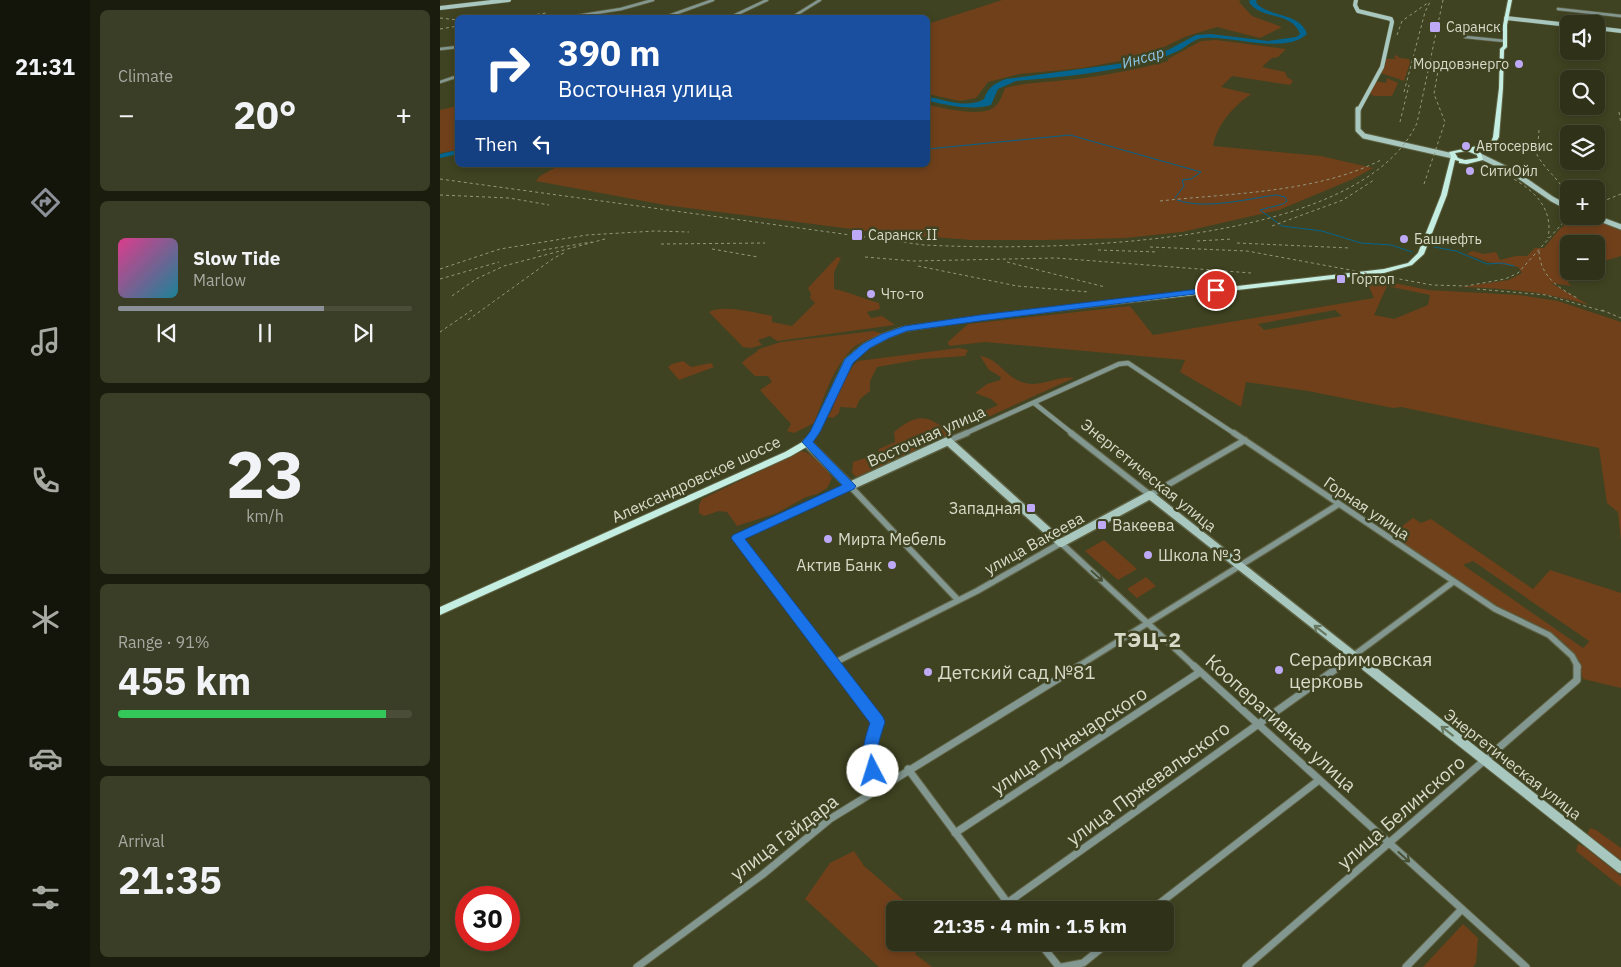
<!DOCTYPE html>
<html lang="en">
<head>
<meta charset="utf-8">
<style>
	:root { --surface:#2f3219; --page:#3b3e26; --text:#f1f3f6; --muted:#a7aaa2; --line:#4a4d38; --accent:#8c9099 }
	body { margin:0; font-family:"IBM Plex Sans",sans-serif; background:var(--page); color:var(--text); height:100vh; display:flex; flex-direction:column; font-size:19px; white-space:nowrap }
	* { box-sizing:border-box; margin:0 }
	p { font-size:16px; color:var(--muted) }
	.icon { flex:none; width:28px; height:28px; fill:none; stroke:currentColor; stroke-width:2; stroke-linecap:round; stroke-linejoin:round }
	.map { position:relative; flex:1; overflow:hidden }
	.details { display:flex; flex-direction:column; gap:10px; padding:10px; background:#1a1c0e; width:350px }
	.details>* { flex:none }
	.guide { position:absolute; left:15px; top:15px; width:475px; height:152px; border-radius:8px; box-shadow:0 2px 8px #0003,0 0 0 1px var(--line); background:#1a4fa0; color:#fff; overflow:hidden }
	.buttons { position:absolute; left:1120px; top:15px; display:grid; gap:10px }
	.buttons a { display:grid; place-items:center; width:45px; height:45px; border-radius:8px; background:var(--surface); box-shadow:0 2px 8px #0003,0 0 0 1px var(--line); font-size:25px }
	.speed { position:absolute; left:15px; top:886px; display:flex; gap:10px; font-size:25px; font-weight:700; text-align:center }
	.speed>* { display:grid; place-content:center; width:65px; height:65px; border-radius:50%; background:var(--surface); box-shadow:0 2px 8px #0003,0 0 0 1px var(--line); line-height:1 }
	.speed .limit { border:8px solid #d22; background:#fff; color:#111 }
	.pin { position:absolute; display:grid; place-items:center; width:42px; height:42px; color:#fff; margin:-21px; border:2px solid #fff; border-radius:50%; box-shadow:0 1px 5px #0007 }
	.me { position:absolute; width:55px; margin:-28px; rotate:355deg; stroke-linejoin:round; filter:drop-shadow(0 0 4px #0008) }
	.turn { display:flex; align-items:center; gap:18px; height:105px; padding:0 20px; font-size:22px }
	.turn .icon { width:65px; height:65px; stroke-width:2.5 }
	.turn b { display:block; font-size:35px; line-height:42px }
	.then { display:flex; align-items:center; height:48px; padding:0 20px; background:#0003; gap:10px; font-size:19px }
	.big { font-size:38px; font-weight:700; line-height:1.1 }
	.details .tile { flex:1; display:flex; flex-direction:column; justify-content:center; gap:8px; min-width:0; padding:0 18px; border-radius:8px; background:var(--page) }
	.details .dial { align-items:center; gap:0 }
	.dial b { font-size:65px; line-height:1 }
	.song { display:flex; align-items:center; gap:15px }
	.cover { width:60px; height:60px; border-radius:8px; background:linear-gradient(135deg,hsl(330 70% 55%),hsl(190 70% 35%)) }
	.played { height:5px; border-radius:2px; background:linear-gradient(90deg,var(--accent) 70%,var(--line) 70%) }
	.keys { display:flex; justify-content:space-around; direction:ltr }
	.heat { display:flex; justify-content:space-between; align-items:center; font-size:28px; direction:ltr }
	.charge { height:8px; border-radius:4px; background:linear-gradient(90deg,#34c759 91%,var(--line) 0) }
	.trip { position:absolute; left:446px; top:901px; width:288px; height:50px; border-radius:8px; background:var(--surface); box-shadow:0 2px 8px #0003,0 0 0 1px var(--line); font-weight:700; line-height:50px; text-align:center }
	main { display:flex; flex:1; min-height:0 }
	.dock { display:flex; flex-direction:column; width:90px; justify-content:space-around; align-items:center; background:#13140a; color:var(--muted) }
	.dock .icon { width:35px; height:35px }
	.dock .selected { color:var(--accent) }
	.dock b { font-size:22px; color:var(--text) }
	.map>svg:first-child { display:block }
	.green { fill:#70401b; fill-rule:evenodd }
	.water { fill:#05648d }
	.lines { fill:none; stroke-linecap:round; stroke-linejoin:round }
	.stream { stroke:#05648d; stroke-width:1 }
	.river { fill:#05648d; fill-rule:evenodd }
	.street-far3-casing { stroke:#5e6142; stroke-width:4 }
	.street-far2-casing { stroke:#5e6142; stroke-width:6 }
	.street-far1-casing { stroke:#5e6142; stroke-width:8 }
	.street-casing { stroke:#5e6142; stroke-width:9 }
	.secondary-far3-casing { stroke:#5e6142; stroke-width:5 }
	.secondary-far2-casing { stroke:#5e6142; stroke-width:7 }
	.secondary-far1-casing { stroke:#5e6142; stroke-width:11 }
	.secondary-casing { stroke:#5e6142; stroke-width:12 }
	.primary-casing { stroke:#5e6142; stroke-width:2 }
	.street-far3 { stroke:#839791; stroke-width:2.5 }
	.street-far2 { stroke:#839791; stroke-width:4.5 }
	.street-far1 { stroke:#839791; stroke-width:5.5 }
	.street { stroke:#839791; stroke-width:7 }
	.secondary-far3 { stroke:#a8c8bf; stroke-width:4 }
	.secondary-far2 { stroke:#a8c8bf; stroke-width:5 }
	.secondary-far1 { stroke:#a8c8bf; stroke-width:8 }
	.secondary { stroke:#a8c8bf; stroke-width:10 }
	.primary { fill:#c4eee2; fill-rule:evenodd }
	.rail { stroke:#93977d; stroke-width:1; stroke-dasharray:3 3; stroke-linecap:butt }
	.oneway { stroke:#495032 }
	.oneway2 { stroke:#697860 }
	.route { fill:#1a73e8; stroke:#114b97 }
	.poi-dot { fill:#bda9f5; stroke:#3f4321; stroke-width:2 }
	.labels { text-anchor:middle; stroke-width:5; stroke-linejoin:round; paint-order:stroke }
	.far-poi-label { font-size:14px; fill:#d8dbc8; stroke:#3f4321; text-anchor:start }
	.far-water-label { font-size:15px; font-style:italic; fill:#8dc8eb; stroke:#3f4321 }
	.street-label { font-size:16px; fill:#d8dbc8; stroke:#3f4321 }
	.poi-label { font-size:16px; fill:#d8dbc8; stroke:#3f4321; text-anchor:start }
	.near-poi-label { font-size:19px; fill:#d8dbc8; stroke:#3f4321; text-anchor:start }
	.near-street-label { font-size:19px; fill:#d8dbc8; stroke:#3f4321 }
	.district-label { font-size:21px; font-weight:bold; letter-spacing:1px; fill:#d8dbc8; stroke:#3f4321 }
</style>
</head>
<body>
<main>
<nav class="dock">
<b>21:31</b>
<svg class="icon selected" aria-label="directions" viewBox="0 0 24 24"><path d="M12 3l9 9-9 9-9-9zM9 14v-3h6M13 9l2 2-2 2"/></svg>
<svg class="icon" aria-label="music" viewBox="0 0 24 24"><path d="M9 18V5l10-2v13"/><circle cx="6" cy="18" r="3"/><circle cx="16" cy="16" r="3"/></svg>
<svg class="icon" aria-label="phone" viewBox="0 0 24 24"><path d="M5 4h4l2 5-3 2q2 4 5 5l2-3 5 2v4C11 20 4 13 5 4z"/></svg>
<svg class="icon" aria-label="climate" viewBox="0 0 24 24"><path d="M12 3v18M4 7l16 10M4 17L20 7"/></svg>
<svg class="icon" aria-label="car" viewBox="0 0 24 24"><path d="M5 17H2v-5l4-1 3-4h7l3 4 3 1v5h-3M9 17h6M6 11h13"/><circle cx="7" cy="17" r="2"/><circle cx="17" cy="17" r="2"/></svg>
<svg class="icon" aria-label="filters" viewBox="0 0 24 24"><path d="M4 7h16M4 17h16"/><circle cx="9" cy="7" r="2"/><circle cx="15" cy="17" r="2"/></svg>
</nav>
<section class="details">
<div class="tile"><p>Climate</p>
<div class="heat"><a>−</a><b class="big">20°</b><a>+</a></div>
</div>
<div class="tile">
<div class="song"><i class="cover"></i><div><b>Slow Tide</b><p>Marlow</p></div></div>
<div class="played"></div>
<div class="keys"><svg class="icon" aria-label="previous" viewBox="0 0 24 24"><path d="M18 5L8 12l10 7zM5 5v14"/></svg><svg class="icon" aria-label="pause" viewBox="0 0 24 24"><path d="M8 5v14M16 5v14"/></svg><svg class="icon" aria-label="next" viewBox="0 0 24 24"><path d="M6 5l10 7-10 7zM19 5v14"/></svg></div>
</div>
<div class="tile dial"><b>23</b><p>km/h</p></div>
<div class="tile"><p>Range · 91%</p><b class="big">455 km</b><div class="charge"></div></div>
<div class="tile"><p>Arrival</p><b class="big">21:35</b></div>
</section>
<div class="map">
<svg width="1181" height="967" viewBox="0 0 1181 967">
	<rect width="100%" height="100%" fill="#3f4321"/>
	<path class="green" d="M562,0H801L799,2L812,16L842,27L820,38L777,27L747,36L705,56L643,68L579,74L548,82L536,98L520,101L488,94V24Z
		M776,40L846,49L838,57L832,58L822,67L845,72L847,77L853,81L850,85L792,76L781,87L811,94C794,106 777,124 773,146L881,156L933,168L913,179L839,210L742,232L685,238L606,240H532L451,234L225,205L96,181L100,176L120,165H488V105C503,108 539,117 553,108C560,103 562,96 565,88C588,82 613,82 637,79C668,75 698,69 728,61V59L761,41Z
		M956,55L960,58L969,59L970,63L964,81L941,73L946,59H956L954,57Z
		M947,78L958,83L952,96H934L928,93L935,81L946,83Z
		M17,106V150L0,153V110Z
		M1135,216H1146L1181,228V256L1157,263L1156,244H1129V271H1133L1128,283L1132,286L1111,283L1149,305C1107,292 1065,288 1021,287L1069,280L1082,273L1078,267L1048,262L1027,254L1032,251L1044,254L1056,252L1060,260L1076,256H1087L1095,248H1104L1119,230Z
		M397,257L401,258L394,272V289C410,292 423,299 439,303L440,309L427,312L431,318L442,316L455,325L337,341L330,336L318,340L322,345L311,348L303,347L269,312C283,304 316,313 332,316V322L352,326L375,303L370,298L371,294L368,288Z
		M930,278L988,290L1079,295L1118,301L1181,322V541L1178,512L1167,503L1159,448L961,407L953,408L868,391L806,382L801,407L740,372L745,360L545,342L509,346L508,342L528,324L690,306L713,335L934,298L926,280ZM947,286L990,295L988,305L954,319L934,315ZM895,310L902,316L824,330L818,324Z
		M434,331L443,334C434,338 422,341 414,347C393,366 384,398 374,423L354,433L347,431L351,424L320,390L332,382L328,376H315L302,363C307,356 315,355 319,349L341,342Z
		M519,348L528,350L525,356L482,359L437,367L430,381V391L420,399L416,408L400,407L399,413L393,418L387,417C393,411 394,403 397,395C401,384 409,368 418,361Z
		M540,356C559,359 563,374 579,381C600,390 616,375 634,378L416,477L412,473L413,462L438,454L439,449L455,442L454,432C469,420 482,412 499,425H516L558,405L551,399L535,393L547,384L560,380L561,377L549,370Z
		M243,361L251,367L271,363L274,367L239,380L228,367L232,364Z
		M362,451C373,454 385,468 392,478L387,488L377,494L366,497L337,513L297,526L287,512L279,511L264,516L259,513V505L262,499Z
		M973,518L981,523L991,519L1093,589L1110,570L1181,593V688L1143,679C1135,630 1085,623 1050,602L950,535ZM1033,561L1149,641V642L1143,648L1023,565Z
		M664,540L697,569L678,580L645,551Z
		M706,577L716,586L697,598L687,589Z
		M1150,828L1156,830L1181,848V861L1147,834Z
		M1138,844L1145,847L1181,876V887L1136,851Z
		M414,851L424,866L475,910H455V942L484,943L475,954L492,967H439L365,899L390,863Z
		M1023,924L1038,938L1036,963L1033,967H983Z"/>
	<path class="water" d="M810,0H816L817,4C830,17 861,13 867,34C845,55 792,35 763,38C754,39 748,45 740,50C730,55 719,59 708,62C665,73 619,77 576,81L558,89L551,105C530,111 509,105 488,101V97C506,100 527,109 544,99C548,87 555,83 566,79L692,62L728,50L756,35L771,34L828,41L856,37L860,34C852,11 820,20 809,2Z"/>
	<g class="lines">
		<path class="stream" d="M488,149L630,135L761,172L751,179L742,180L744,186L735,198
			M292,165H310
			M737,200C767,210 805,199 836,195L845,197L847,201L843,204L820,210L842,226L882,231L921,243L951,245L972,252
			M994,247L1016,251L1047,264L1062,263L1074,266"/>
		<path class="river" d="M18,150V154L0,158V154Z"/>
		<defs>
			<path id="street-far3" d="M1118,9L1181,16
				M124,18L181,9L213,0
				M223,18L273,0
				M289,18L327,0
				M351,18L380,0
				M1065,41L1025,37L1026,27L1066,31
				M0,49L18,47
				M0,82L18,76"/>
			<path id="street-far2" d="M594,403L633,434
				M524,434L679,364L688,363L795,434"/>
			<path id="street-far1" d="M631,433L710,495L805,440
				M794,433L1055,609L1109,635L1132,656L1138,667
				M508,441L527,433
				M394,663L537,591L621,543L755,667
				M396,667L297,538L410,486L518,600
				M637,667L899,504
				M898,667L1013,582"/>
			<path id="street" d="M395,666L438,722C429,745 430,765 441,787
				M754,666L1086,967
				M468,769L573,910
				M515,833L760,672
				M567,903L900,666
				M711,910L879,780
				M599,942L619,967
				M197,967L322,875L390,819L639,666
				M622,967L643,963L669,942
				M806,967L1137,680V666
				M966,967L1022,909"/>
			<path id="secondary-far3" d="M916,0L915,5L918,11L951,19L952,22L942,67L918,111
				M0,8L69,0
				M1066,18L1129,25
				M1156,28L1181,31"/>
			<path id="secondary-far2" d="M918,109V130L924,136L1013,156
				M1040,156L1073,172L1112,199L1129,208
				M1152,216L1181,227"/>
			<path id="secondary-far1" d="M367,443L410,486L508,441L621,543L710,495L928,667"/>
			<path id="secondary" d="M926,666L1181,868"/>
			<path id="primary" d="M1068,0H1072L1067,25V47L1064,50L1063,88L1059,137L1055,144L1033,150L1041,153L1043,160L1027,164L1019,163V161L1015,160L1007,195L984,254L972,265L944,273L540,320L466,331L448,338L429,348L411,362L379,432L370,445L351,456L0,615V607L345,452L364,441L371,432L405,359L423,344L442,334L462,327L540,316L944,269L968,263L978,253L1001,195L1011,156L1009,152L1047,144L1051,142L1053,137L1059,88L1060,49L1063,46V25ZM1027,151L1037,155L1038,158L1025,160L1018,158L1015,153Z"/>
		</defs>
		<use href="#street-far3" class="street-far3-casing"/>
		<use href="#street-far2" class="street-far2-casing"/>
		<use href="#street-far1" class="street-far1-casing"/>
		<use href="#street" class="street-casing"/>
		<use href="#secondary-far3" class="secondary-far3-casing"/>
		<use href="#secondary-far2" class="secondary-far2-casing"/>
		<use href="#secondary-far1" class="secondary-far1-casing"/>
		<use href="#secondary" class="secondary-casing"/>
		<use href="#primary" class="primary-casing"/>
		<use href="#street-far3" class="street-far3"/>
		<use href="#street-far2" class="street-far2"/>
		<use href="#street-far1" class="street-far1"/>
		<use href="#street" class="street"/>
		<use href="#secondary-far3" class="secondary-far3"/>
		<use href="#secondary-far2" class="secondary-far2"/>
		<use href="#secondary-far1" class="secondary-far1"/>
		<use href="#secondary" class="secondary"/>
		<use href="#primary" class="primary"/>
		<path class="rail" d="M0,18L18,20
			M73,18L106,13
			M0,29L18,26
			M957,35L962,21L989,2
			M964,92L985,12L991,0
			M1179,112L1181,124
			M960,122L969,85
			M1099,130L1097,155C1114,183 1134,184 1124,222
			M1042,163C1074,178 1116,196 1108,238
			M0,179L484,245C604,251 919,249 977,123L1003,0
			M984,184L1005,122L994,94L998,71L997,62
			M0,195L69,198L109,205
			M720,201C792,193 876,193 941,160
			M1156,204L1181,194
			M832,226L903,200L934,180
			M757,241L793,239
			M797,243L910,248
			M221,244L325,243
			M710,247L807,251L992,285L1026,286L1065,279L1078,273L1129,216
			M272,249L318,257
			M658,250L718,252
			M97,251L152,242
			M1099,251C1100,276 1118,288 1139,299
			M425,257L473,261L616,258L811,273
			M567,262L665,287
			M478,266L577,286L649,292
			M0,269L60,249L147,235L215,231L249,232
			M0,279L59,262
			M1037,289L1106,295L1166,312
			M12,296L36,279L64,266L165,239
			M1162,310L1181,318
			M28,320L114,258L124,253
			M0,332L32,310"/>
	</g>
	<defs><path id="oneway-shaft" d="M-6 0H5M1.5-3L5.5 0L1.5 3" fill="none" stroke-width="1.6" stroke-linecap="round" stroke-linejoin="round" transform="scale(1.25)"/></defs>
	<g class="oneway">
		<use href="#oneway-shaft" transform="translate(657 576) rotate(43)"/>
		<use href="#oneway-shaft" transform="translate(964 857) rotate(42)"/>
	</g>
	<g class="oneway2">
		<use href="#oneway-shaft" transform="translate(880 630) rotate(-142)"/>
		<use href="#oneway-shaft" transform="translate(1007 731) rotate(-142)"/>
	</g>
	<path class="route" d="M776,287L779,288V291L540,321L467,331L449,338L430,348L413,363L380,432L373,442L416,486L414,489L305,539L443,717L445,722C442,732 437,744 438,755C438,763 442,768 439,776L433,778L428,776C419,758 424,741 430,723L291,538L293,535L402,485L362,442L370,432L405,359L423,344L442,334L465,326L540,315Z"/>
	<g class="poi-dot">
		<rect x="989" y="21" width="12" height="12" rx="2.5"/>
		<circle cx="1079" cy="64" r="5"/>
		<circle cx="1026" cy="146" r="5"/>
		<circle cx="1030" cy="171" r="5"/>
		<rect x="411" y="229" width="12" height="12" rx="2.5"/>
		<circle cx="964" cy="239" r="5"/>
		<rect x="896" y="274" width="10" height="10" rx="2.5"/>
		<circle cx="431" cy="294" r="5"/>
		<rect x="586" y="503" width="10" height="10" rx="2.5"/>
		<rect x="657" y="520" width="10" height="10" rx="2.5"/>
		<circle cx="388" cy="539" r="5"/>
		<circle cx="708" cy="555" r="5"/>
		<circle cx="452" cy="565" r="5"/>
		<circle cx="839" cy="670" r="5"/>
		<circle cx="488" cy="672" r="5"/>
	</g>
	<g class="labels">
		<g class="far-poi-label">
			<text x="1006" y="32">Саранск</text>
			<text x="1069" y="69" text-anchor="end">Мордовэнерго</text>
			<text x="1036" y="151">Автосервис</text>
			<text x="1040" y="176">СитиОйл</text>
			<text x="428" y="240">Саранск II</text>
			<text x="974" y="244">Башнефть</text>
			<text x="911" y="284">Гортоп</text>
			<text x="441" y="299">Что-то</text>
		</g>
		<g class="far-water-label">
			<text transform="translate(703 58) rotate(-16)" y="5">Инсар</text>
		</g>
		<g class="street-label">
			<text transform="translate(486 436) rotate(-24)" y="6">Восточная улица</text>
			<text transform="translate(709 475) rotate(39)" y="6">Энергетическая улица</text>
			<text transform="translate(256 479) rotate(-25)" y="6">Александровское шоссе</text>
			<text transform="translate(927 508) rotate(34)" y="6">Горная улица</text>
			<text transform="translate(594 543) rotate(-29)" y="6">улица Вакеева</text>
			<text transform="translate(1073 764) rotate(38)" y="6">Энергетическая улица</text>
		</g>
		<g class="poi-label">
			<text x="581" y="514" text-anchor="end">Западная</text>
			<text x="672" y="531">Вакеева</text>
			<text x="398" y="545">Мирта Мебель</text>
			<text x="718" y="561">Школа № 3</text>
			<text x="442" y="571" text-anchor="end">Актив Банк</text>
		</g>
		<g class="near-poi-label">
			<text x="849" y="666">Серафимовская<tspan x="849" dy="22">церковь</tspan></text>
			<text x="498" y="679">Детский сад №81</text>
		</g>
		<g class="near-street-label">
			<text transform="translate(841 723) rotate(42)" y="7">Кооперативная улица</text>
			<text transform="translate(629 740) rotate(-33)" y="7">улица Луначарского</text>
			<text transform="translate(708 783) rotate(-36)" y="7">улица Пржевальского</text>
			<text transform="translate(961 812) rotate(-41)" y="7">улица Белинского</text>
			<text transform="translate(344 837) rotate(-37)" y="7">улица Гайдара</text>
		</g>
		<g class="district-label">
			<text x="708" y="647">ТЭЦ-2</text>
		</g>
	</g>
</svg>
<div class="buttons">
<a><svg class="icon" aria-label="sound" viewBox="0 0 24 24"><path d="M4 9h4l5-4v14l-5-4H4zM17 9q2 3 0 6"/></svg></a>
<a><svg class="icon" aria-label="search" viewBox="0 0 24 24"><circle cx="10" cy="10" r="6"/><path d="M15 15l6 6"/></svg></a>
<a><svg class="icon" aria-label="layers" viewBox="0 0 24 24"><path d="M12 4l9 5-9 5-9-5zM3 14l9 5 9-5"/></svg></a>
<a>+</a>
<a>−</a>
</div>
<div class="speed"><div class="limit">30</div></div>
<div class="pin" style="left:776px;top:290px;background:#d93025"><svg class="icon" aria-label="arrive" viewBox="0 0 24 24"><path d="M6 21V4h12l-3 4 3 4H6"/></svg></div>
<svg class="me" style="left:433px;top:771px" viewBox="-20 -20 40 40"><circle r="19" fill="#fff"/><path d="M0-13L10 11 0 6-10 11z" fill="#1a73e8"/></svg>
<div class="trip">21:35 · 4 min · 1.5 km</div>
<div class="guide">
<div class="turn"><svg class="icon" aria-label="right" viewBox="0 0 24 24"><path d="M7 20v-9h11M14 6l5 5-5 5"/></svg><div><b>390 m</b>Восточная улица</div></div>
<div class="then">Then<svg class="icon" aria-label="left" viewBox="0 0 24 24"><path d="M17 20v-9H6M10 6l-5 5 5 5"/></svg></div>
</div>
</div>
</main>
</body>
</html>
